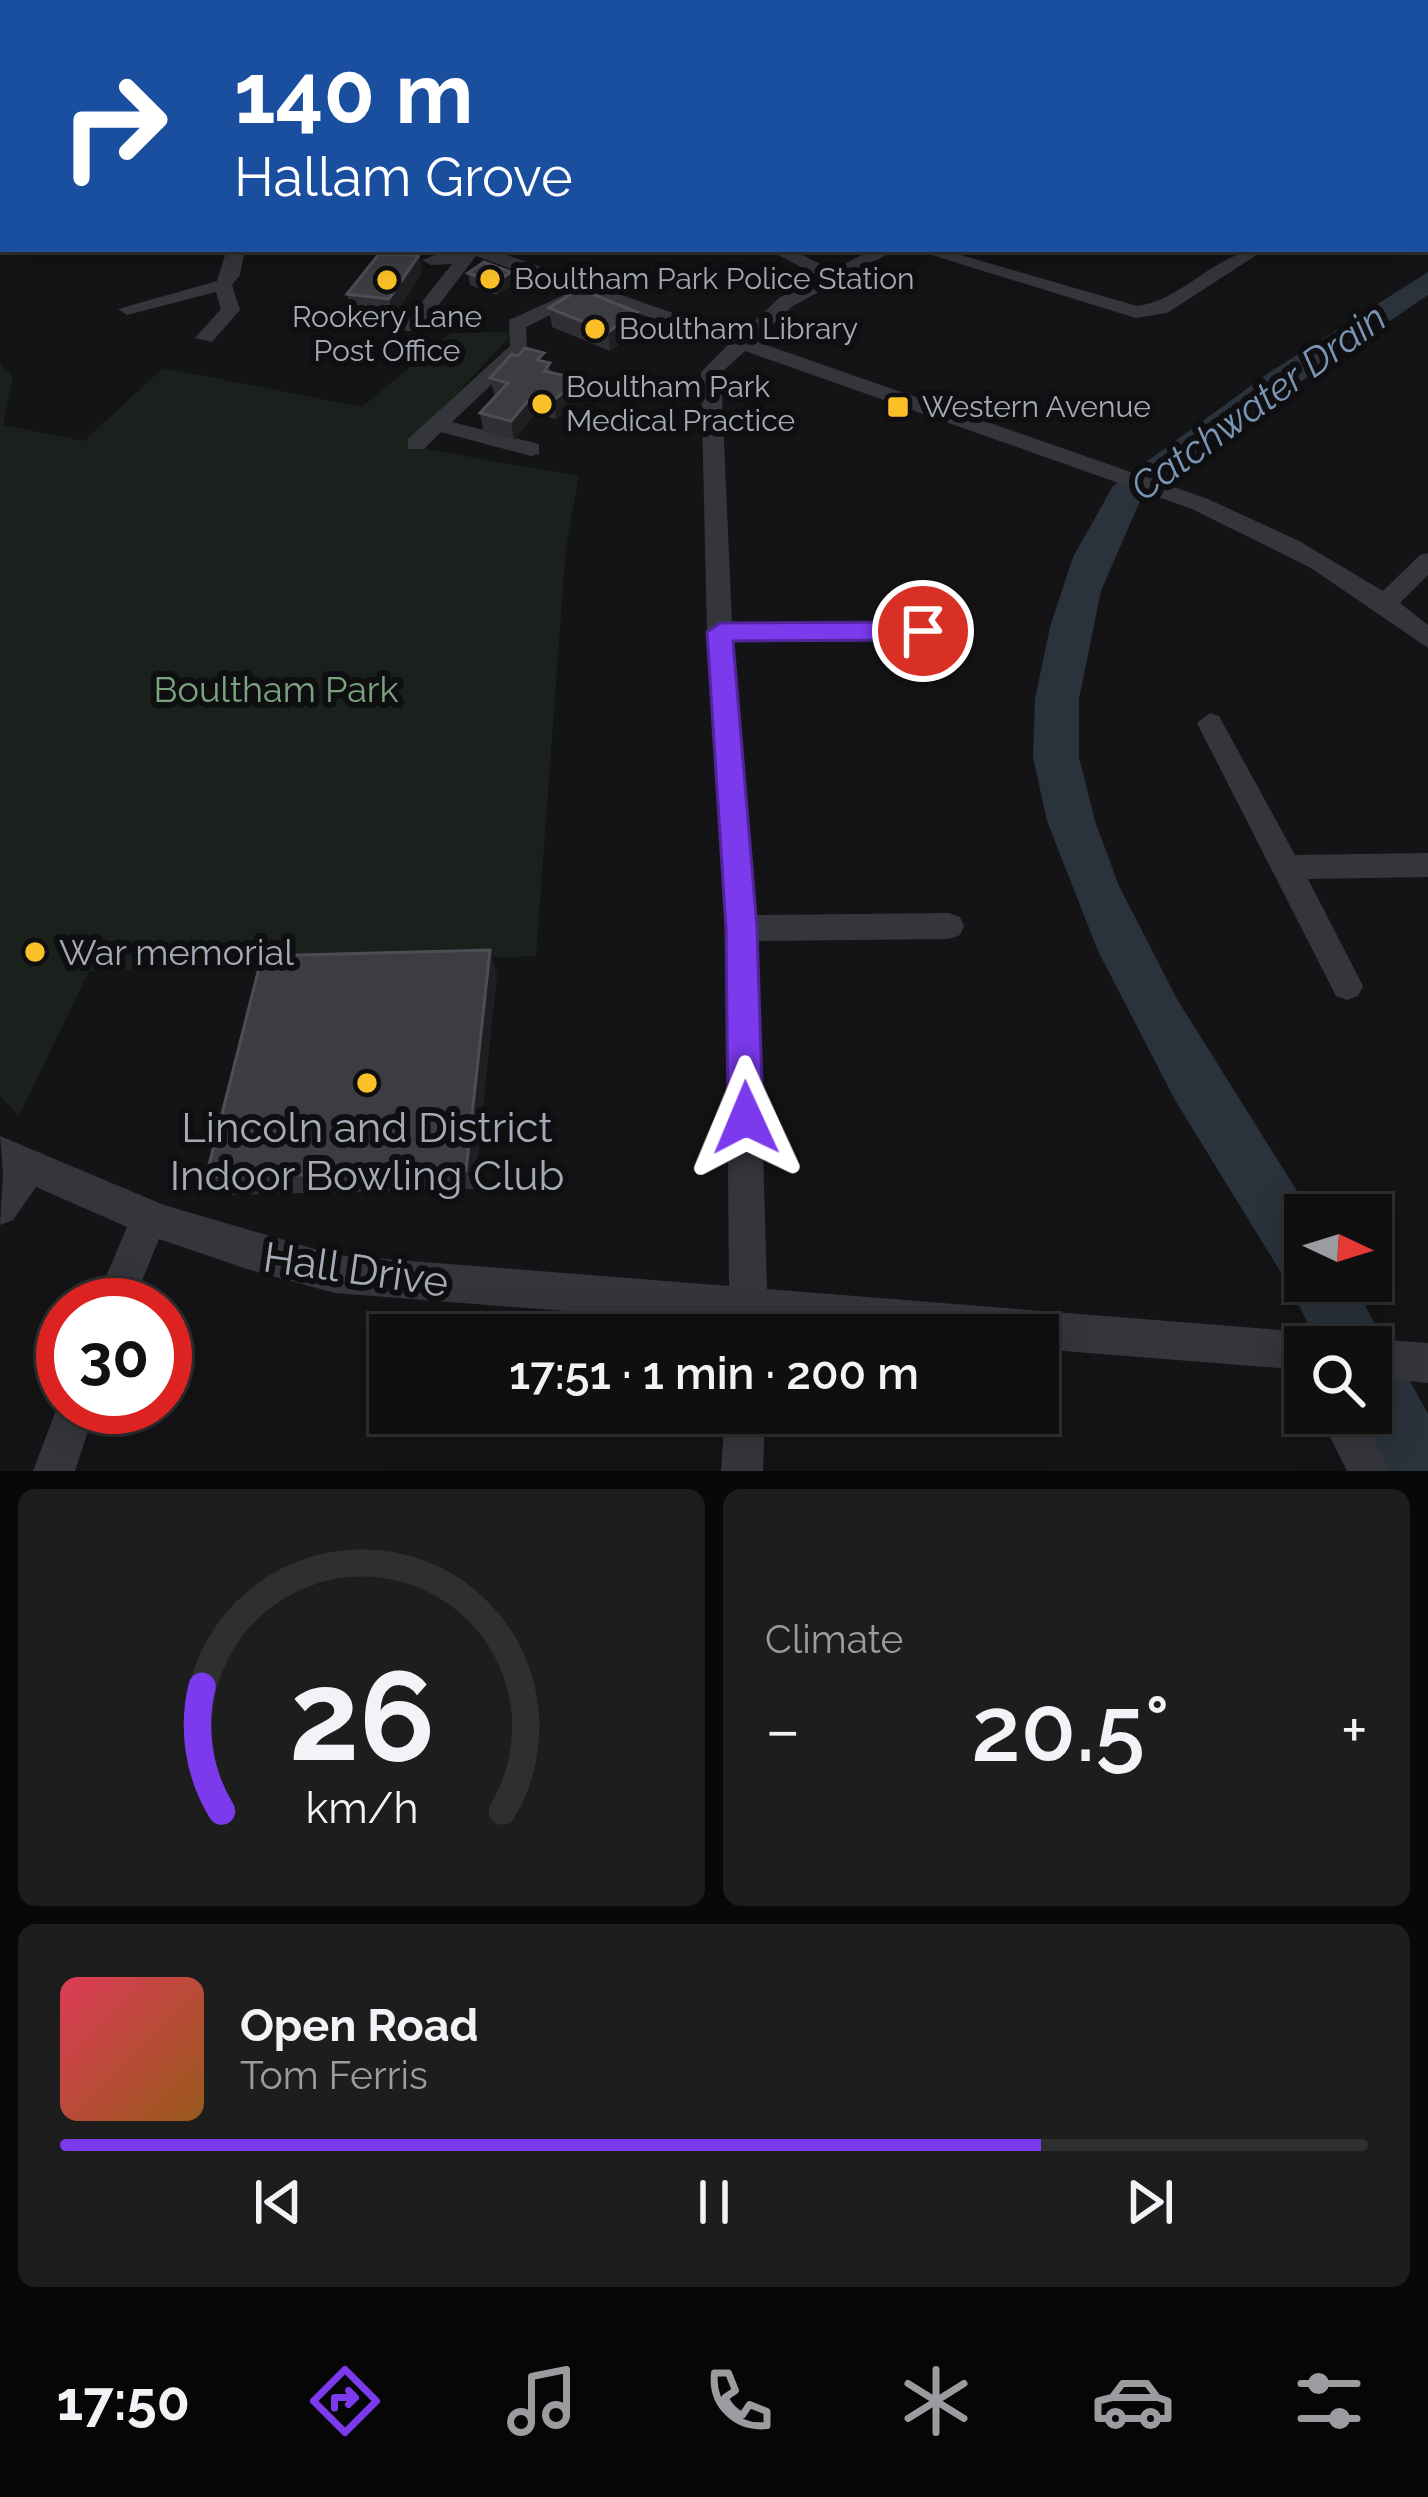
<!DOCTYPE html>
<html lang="en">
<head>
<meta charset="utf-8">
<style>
	:root { --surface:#0f0f10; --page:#1d1d1e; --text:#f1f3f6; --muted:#9b9c9f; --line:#2f2f30; --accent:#7c3aed }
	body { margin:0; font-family:Raleway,sans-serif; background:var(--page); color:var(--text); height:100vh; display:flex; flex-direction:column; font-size:45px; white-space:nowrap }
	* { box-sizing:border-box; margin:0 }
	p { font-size:39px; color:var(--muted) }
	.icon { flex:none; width:66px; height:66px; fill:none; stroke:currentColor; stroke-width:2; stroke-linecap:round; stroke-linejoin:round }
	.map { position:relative; height:1471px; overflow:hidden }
	.drawer { display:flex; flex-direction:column; gap:18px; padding:18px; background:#080809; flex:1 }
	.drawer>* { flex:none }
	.top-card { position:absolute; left:0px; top:0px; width:1428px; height:252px; box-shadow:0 6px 30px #0003,0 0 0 3px var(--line); background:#1a4fa0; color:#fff; overflow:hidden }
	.needle { width:78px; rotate:94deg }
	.tools { position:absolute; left:1284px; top:1194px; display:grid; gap:24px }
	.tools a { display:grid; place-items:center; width:108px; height:108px; border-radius:0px; background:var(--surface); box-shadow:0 6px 30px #0003,0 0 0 3px var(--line); font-size:60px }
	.speed { position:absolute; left:36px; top:1278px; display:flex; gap:24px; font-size:60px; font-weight:700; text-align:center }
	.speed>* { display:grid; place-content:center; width:156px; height:156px; border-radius:50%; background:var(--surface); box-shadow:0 6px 30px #0003,0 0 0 3px var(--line); line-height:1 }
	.speed .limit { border:18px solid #d22; background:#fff; color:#111 }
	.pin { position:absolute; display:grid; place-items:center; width:102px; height:102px; color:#fff; margin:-51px; border:6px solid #fff; border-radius:50%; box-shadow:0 3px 12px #0007 }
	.me { position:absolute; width:132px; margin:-66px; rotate:359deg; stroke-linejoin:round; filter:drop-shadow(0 0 9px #0008) }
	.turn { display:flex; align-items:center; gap:42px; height:252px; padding:0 36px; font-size:54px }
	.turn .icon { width:156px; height:156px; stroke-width:2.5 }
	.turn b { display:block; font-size:84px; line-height:102px }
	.big { font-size:90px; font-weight:600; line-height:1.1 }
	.drawer .tile { flex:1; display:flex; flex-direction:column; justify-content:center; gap:18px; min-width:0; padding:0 42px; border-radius:18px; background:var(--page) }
	.drawer .dial { align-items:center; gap:0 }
	.dial svg { height:312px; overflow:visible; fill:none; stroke:var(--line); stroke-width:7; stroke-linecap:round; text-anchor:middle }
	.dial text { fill:var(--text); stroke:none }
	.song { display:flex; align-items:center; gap:36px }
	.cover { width:144px; height:144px; border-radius:18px; background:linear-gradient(135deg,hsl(350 70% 55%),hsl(30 70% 35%)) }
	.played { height:12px; border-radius:6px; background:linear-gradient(90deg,var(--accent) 75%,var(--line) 75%) }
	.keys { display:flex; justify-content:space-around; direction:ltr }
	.heat { display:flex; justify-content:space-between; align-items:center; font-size:66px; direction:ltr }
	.drawer .tiles { flex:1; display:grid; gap:18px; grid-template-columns:1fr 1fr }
	.tile:last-child { grid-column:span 2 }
	.trip { position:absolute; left:369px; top:1314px; width:690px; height:120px; border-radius:0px; background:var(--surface); box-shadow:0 6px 30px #0003,0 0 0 3px var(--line); font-weight:600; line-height:120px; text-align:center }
	.tab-bar { display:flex; height:192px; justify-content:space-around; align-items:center; background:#060606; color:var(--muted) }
	.tab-bar .icon { width:84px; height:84px }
	.tab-bar .on { color:var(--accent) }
	.tab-bar b { font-size:54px; color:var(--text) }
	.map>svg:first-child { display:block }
	.green { fill:#1a211c }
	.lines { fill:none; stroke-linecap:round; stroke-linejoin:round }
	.river { fill:#2a323b; fill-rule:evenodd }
	.minor { fill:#35363c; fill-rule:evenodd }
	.wall { fill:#303034 }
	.shaded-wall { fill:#1f1f22 }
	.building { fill:#3c3d42; stroke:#4d4e54; stroke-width:3 }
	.route { fill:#7c3aed; stroke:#51269a; stroke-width:3 }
	.poi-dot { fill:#fbc027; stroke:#0f0f11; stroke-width:4.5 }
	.labels { text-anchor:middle; stroke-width:12; stroke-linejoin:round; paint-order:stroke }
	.far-poi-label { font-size:30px; fill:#a5aab7; stroke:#0f0f11; text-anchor:start }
	.park-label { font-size:36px; fill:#7ba380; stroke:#0f0f11 }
	.poi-label { font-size:36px; fill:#a5aab7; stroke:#0f0f11; text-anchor:start }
	.water-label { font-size:39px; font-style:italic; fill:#7a96b4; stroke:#0f0f11 }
	.near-poi-label { font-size:42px; fill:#a5aab7; stroke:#0f0f11 }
	.near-street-label { font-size:42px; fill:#a5aab7; stroke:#0f0f11 }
</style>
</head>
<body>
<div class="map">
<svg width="1428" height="1471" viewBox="0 0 1428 1471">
	<rect width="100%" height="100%" fill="#141416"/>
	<path class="green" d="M514,332L408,446L579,476L566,546L536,956L89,971L19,1116L0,1096V363L13,377L3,425L84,441L163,368L362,407L451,333Z"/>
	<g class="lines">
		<path class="river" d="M1428,272V295L1265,406L1139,503L1101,591L1079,699V757L1095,821L1119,886L1177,999L1312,1215H1305V1281H1353L1387,1349L1394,1352L1428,1414V1471H1385L1356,1413H1371V1347H1320L1288,1284L1175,1100L1098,951L1047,821L1033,757L1035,699L1050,627L1073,557L1113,486L1270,372Z"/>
		<path class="minor" d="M517,0H550L552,3H520Z
			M919,0H954L956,3H922Z
			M1317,0H1339L1341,3H1319Z
			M1425,14L1428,15V23L1425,22Z
			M3,25V33L0,34V26Z
			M1425,75H1428V84H1425Z
			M1425,142H1428V152H1425Z
			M3,176V191L0,192V177Z
			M0,230H3V240H0Z
			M227,249H245L240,275L232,285L240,310L212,342L195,338L221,309L216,292L127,315L118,309L217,281Z
			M450,249H489L739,336L779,298L819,277L767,249H790L833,270L874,249H897L793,306L755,341L1208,499L1299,541L1383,591L1420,555L1428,553V575L1400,603L1428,625V648L1311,568L1192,509L745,351L721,373L732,623L923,622L935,631L923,640L733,641L755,915L949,913L960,917L964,926L960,935L949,939L757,941L767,1289L1305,1332L1319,1337L1323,1347H1305V1370L1038,1349V1335H863L768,1327V1335H730V1324L335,1293L247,1269L159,1239L132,1305H94L127,1227L36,1187L13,1220L0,1225L3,1173L0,1136L164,1205L335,1255L729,1286L726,928L707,632L701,372L728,345L589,296L526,327L527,351L452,422L539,444V454L531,456L441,432L424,449H408V439L510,346L509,320L573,291L476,256L418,332L333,322L324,316L333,310L406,322L452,264L431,265L422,260Z
			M912,249H940L1137,306C1185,300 1217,249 1266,249L1167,313L1136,318Z
			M1210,713L1219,716L1295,855L1428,853V877L1308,879L1363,986L1358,996L1347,1000L1336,996L1197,723Z
			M1371,1339L1428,1343V1383L1371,1377V1347H1356Z
			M63,1392V1407H96L75,1471H33Z
			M725,1413H765L763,1471H721Z
			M1318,1413H1360L1390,1471H1347Z"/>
	</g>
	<path class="wall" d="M651,0H689L686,3H651Z
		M419,255L422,273L393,318L352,313L347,294Z
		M511,272L513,284L497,295L470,285L468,273Z
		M549,308L637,312L638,331L610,351L552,327Z
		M545,362L552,372L579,379L581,398L556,419L535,414L514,440L484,433L480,413L495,398L490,378Z
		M497,973L474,1189L222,1195L206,1177Z"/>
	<path class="shaded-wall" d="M419,255L422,273L393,318L389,299Z
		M511,272L513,284L497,295L495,283Z
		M637,312L638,331L610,351L608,332Z
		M579,379L581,398L556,419L554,400Z
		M533,395L535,414L514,440L511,421Z
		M490,950L497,973L474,1189L466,1171Z"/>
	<path class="building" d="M379,254L419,255L389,299L347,294Z
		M484,262L511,272L495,283L468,273Z
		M579,289L637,312L608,332L549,308Z
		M525,348L544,353L537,360L550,363L544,371L579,379L554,400L533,395L511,421L480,413L508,383L490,378L512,354L518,356Z
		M490,950L466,1171L206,1177L262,956Z"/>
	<path class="route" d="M923,622L936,631L923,640L733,641L757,928L763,1118L758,1130L746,1135L733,1130L728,1118L726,928L707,632L720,623Z"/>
	<g class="poi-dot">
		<circle cx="490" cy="279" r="12"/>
		<circle cx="387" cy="280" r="12"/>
		<circle cx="595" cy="329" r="12"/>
		<circle cx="542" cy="404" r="12"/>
		<rect x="886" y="395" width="24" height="24" rx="6"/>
		<circle cx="35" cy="952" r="12"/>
		<circle cx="367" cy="1083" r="12"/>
	</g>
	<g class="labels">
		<g class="far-poi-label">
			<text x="514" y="289">Boultham Park Police Station</text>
			<text x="387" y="327" text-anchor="middle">Rookery Lane<tspan x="387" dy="34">Post Office</tspan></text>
			<text x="619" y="339">Boultham Library</text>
			<text x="566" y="397">Boultham Park<tspan x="566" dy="34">Medical Practice</tspan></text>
			<text x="922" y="417">Western Avenue</text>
		</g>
		<g class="park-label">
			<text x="276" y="702">Boultham Park</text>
		</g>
		<g class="poi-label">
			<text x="59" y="965">War memorial</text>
		</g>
		<g class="water-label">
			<text transform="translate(1258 402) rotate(-36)" y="14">Catchwater Drain</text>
		</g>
		<g class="near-poi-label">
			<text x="367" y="1142">Lincoln and District<tspan x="367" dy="48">Indoor Bowling Club</tspan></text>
		</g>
		<g class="near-street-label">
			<text transform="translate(356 1269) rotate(8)" y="15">Hall Drive</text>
		</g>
	</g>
</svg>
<div class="tools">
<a><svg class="needle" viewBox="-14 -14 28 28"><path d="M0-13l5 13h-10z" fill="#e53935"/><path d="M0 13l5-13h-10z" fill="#9b9c9f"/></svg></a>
<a><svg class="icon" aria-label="search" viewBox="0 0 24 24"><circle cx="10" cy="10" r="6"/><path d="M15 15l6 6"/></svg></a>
</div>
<div class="speed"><div class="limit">30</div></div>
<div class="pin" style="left:923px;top:631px;background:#d93025"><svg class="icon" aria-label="arrive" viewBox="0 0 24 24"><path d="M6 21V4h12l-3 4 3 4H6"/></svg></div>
<svg class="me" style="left:746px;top:1118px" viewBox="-20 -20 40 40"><path d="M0-17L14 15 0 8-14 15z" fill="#7c3aed" stroke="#fff" stroke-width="4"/></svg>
<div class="trip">17:51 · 1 min · 200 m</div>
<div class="top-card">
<div class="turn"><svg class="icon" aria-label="right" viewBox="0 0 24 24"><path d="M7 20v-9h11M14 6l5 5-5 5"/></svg><div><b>140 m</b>Hallam Grove</div></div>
</div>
</div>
<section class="drawer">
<div class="tiles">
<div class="tile dial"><svg viewBox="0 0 100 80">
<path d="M14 69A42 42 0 1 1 86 69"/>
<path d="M14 69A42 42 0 0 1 9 37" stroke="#7c3aed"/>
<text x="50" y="56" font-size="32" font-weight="700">26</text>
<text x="50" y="72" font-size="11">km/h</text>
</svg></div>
<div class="tile"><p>Climate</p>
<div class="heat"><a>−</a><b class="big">20.5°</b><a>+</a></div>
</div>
<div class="tile">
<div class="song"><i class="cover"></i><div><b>Open Road</b><p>Tom Ferris</p></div></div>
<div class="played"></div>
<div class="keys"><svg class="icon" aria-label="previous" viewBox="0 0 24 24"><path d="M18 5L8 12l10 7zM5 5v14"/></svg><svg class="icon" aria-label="pause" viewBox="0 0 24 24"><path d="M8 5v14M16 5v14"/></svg><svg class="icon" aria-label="next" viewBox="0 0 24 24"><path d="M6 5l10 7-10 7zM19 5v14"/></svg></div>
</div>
</div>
</section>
<nav class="tab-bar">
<b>17:50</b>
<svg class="icon on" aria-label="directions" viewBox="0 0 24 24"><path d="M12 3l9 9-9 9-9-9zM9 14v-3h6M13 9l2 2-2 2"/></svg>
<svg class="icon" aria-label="music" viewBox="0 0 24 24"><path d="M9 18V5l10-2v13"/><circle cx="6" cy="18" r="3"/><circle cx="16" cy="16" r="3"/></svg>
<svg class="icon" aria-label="phone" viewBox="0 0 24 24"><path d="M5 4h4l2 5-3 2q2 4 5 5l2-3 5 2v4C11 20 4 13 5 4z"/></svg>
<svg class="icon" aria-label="climate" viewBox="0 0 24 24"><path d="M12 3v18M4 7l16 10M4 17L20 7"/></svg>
<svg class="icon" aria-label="car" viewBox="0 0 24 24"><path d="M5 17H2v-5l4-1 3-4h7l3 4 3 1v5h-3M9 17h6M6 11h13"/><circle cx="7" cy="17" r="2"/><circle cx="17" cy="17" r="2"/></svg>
<svg class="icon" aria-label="filters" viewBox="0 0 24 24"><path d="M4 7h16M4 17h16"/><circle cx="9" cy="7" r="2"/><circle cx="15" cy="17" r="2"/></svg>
</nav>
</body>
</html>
